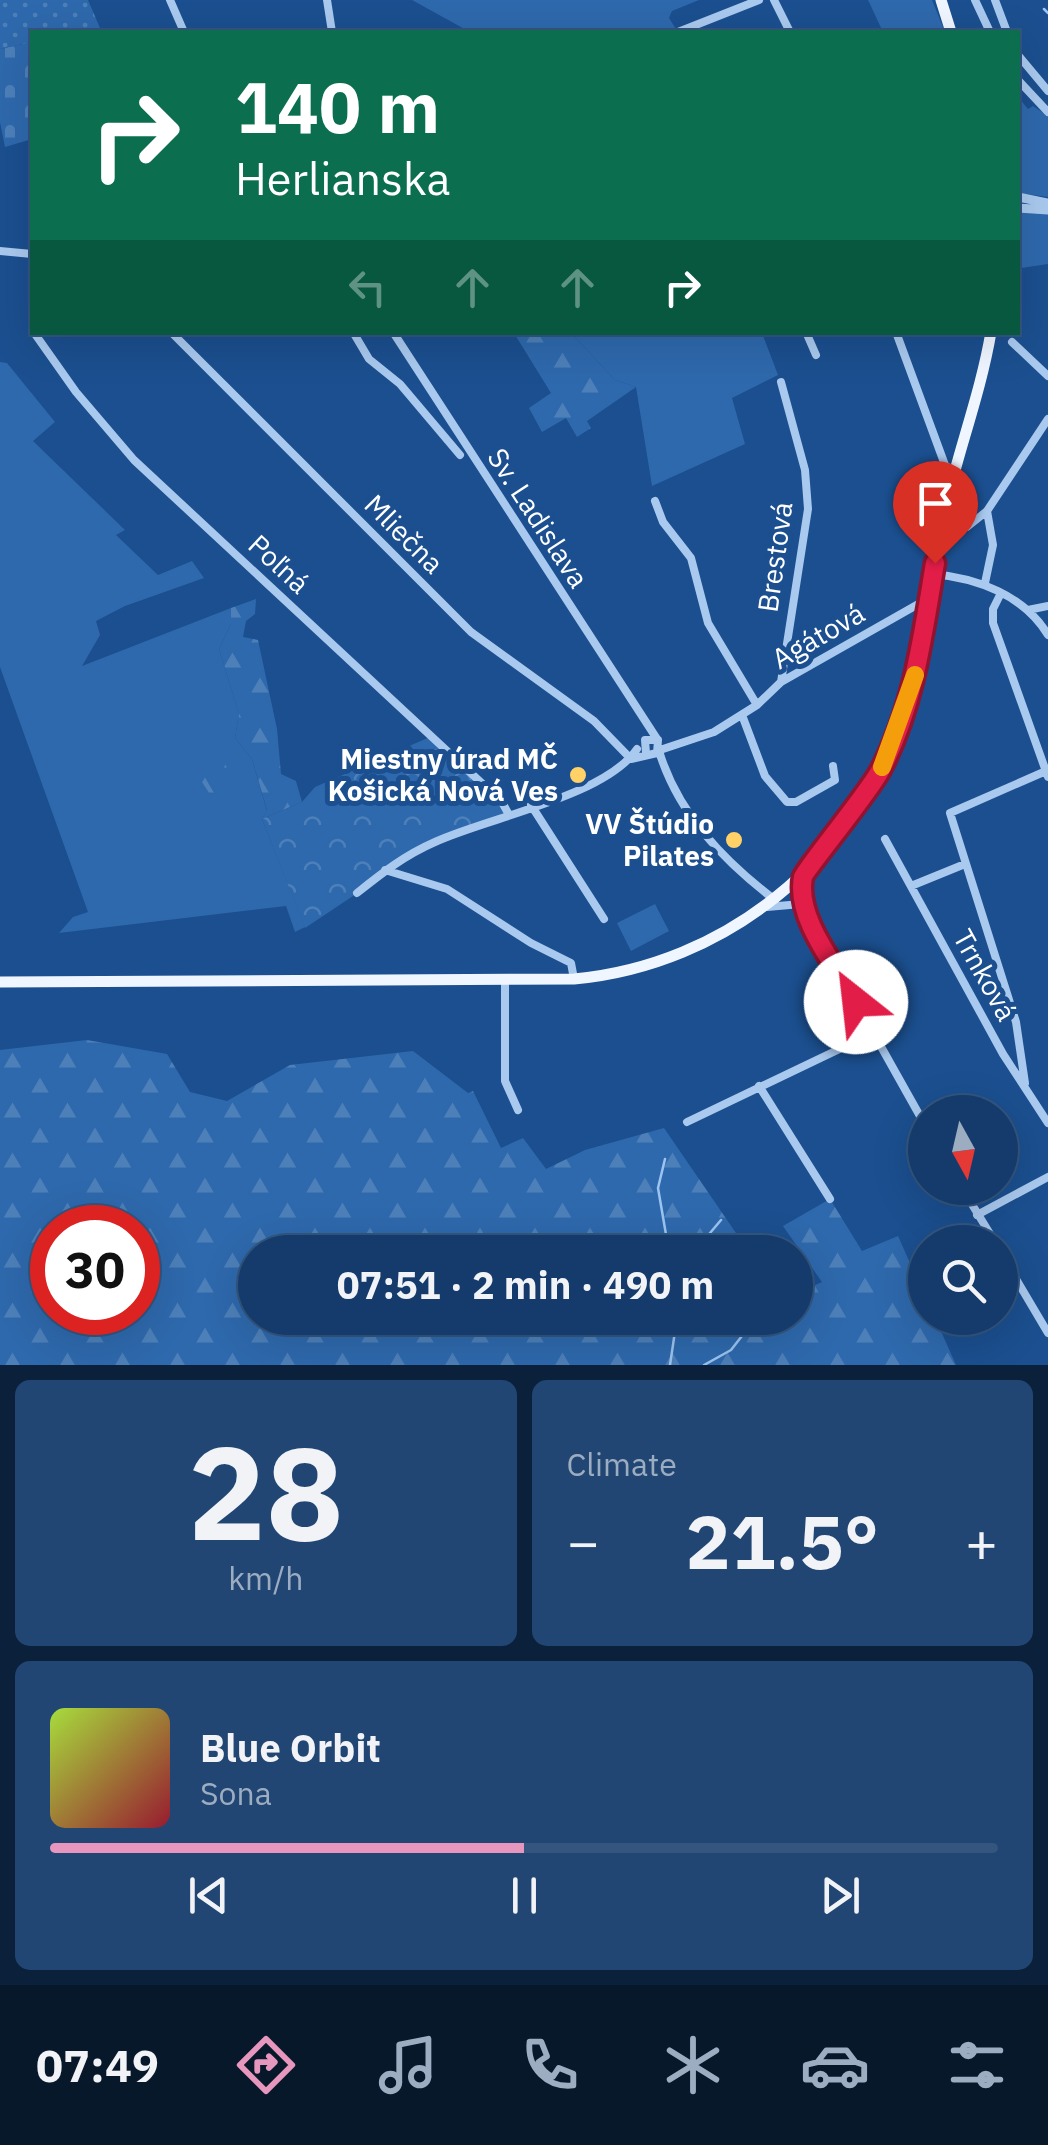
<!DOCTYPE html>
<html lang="en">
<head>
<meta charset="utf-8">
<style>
	:root { --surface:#143b6b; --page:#214673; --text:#f1f3f6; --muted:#9dadc1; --line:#33557e; --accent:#e797bd }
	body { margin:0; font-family:"IBM Plex Sans",sans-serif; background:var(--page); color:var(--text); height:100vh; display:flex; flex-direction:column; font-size:38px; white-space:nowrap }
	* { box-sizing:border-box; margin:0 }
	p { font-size:32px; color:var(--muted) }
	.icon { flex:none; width:55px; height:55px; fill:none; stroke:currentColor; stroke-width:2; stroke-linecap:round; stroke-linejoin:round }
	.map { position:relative; height:1365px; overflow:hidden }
	.side { display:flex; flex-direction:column; gap:15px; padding:15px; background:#0b203b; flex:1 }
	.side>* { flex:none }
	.hud { position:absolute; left:30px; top:30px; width:990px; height:305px; border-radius:0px; box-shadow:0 10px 40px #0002,0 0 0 2px var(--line); background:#0b6e4f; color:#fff; overflow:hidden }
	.needle { width:65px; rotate:172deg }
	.fabs { position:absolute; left:908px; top:1095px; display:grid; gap:20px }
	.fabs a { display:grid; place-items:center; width:110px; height:110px; border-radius:50%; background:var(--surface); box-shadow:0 10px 40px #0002,0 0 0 2px var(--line); font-size:50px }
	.speed { position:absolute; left:30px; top:1205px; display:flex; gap:20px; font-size:50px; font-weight:700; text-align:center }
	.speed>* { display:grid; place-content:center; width:130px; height:130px; border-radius:50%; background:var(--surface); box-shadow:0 10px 40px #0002,0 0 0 2px var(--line); line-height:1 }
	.speed .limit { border:15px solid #d22; background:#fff; color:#111 }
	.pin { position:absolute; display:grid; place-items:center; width:85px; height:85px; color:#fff; margin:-102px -42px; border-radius:50% 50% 50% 0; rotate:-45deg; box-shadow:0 0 10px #0007 }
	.pin .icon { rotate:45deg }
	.me { position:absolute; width:110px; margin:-55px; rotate:331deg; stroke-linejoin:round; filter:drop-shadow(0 0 8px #0008) }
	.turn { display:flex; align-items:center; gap:35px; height:210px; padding:0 40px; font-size:45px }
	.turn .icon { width:130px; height:130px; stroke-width:2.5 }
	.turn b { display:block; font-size:70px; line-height:85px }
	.lanes { display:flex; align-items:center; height:95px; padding:0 40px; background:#0003; justify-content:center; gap:50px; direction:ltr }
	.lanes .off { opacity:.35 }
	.big { font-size:75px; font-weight:800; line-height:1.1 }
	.side .widget { flex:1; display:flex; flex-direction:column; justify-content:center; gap:15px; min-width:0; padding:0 35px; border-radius:15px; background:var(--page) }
	.side .dial { align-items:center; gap:0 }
	.dial b { font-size:130px; line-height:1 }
	.song { display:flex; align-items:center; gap:30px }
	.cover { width:120px; height:120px; border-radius:15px; background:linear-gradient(135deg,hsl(80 70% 55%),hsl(350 70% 35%)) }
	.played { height:10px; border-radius:5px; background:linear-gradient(90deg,var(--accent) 50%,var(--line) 50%) }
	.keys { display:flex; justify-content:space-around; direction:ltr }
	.heat { display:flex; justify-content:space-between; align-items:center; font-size:55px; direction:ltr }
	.side .tiles { flex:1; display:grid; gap:15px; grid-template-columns:1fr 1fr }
	.widget:last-child { grid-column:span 2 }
	.trip { position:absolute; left:238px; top:1235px; width:575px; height:100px; border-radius:50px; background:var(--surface); box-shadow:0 10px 40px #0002,0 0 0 2px var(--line); font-weight:800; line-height:100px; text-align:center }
	.dock { display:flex; height:160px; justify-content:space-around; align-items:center; background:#08182b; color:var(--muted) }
	.dock .icon { width:70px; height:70px }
	.dock .on { color:var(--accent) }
	.dock b { font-size:45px; color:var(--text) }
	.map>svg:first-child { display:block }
	.grass { fill:#2e69ad }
	.forest { fill:url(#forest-firs); fill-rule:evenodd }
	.cemetery { fill:url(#cemetery-stones) }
	.park { fill:url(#park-crowns) }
	.garden { fill:url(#garden-dots) }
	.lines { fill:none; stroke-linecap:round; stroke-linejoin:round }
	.stream { stroke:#9cc4f0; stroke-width:2.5 }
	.minor { stroke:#a9c9ee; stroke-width:8 }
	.tertiary { stroke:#a9c9ee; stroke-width:9 }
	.primary { stroke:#f0f6ff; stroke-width:11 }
	.route-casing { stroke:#92132f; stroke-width:25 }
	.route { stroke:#e11d48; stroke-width:18 }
	.slow { stroke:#f59e0b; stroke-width:18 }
	.poi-dot { fill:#ffd166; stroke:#1b4f8f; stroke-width:4 }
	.labels { text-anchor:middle; stroke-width:10; stroke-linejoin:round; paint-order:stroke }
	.street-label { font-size:28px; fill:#fff; stroke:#1b4f8f }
	.poi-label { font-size:28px; font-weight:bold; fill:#fff; stroke:#1b4f8f; text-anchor:end }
</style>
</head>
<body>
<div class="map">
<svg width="1048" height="1365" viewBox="0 0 1048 1365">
	<defs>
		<pattern id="forest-firs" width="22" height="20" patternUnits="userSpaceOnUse" patternTransform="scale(2.5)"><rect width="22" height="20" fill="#2e69ad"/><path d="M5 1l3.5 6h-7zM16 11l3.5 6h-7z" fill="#4d80b9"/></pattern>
		<pattern id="cemetery-stones" width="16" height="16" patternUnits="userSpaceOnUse" patternTransform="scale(2.5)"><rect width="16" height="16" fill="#2e69ad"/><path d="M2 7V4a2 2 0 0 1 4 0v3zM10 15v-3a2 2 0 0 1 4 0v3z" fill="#4d80b9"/></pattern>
		<pattern id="park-crowns" width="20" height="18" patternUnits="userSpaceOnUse" patternTransform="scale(2.5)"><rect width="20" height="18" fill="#2e69ad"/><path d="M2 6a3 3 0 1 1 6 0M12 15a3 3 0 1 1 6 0" fill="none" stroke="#4d80b9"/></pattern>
		<pattern id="garden-dots" width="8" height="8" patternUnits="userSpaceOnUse" patternTransform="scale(2.5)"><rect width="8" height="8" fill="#2e69ad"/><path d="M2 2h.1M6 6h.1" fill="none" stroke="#4d80b9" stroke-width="1.8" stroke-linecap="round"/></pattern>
	</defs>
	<rect width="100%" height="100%" fill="#1b4f8f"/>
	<path class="grass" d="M412,0H699L672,11L669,18L676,29L670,32H470Z
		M868,0H932L945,32H883Z
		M1018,97L1028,109L1033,106L1048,116V197L1018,193Z
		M1018,211L1048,214V264L1021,268L1018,292Z
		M571,333H762L778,375L732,398L745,444L652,486L636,387L615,380Z
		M0,362L7,363L55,422L33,441L125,530L116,535L158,575L192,561L204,578L125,606L96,621L100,635L82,666L231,608V624L219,649L239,714L235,738L252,759L267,811L262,819L305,927L295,932L286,906L59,933L73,917L88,912L0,667Z
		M655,904L669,931L631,951L617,923Z"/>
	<path class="forest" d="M514,333H571L615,380L636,387L587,421L591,428L577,437L566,418L542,432L529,408L551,393Z
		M256,599L255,614L246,621L243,637L258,640L277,729L281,774L296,781L302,802L262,819L267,810L252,759L235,738L239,714L219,649L231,624V608Z
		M216,744L240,796L218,813C214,792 195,780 193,760L201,749Z
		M87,1040L167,1054L190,1092L227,1101L290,1065L413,1051L468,1093L473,1091L501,1148L523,1138L546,1169L585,1150L664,1128L749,1252H255V1318H795V1294L822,1282L783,1226L830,1199L862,1251L898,1236L925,1297V1318H935L956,1365H0V1050ZM52,1228H138V1312H52Z"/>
	<path class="cemetery" d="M32,42V139L5,147L0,122V49Z"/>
	<path class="park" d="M430,737L508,813L437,840L305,928L262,819L302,802L315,787Z"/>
	<path class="garden" d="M0,0H88L100,28L32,32V42L0,49Z"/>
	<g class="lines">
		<path class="stream" d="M1044,9L1048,13
			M665,1159L658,1188L669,1252
			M694,1252L721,1220
			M670,1365L677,1318
			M704,1365L731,1350L756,1318"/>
		<path class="minor" d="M170,0L184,32
			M327,0L332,32
			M774,0L790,32
			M975,0L990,32
			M995,0L1007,32
			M431,32H445
			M678,32L759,0
			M1018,55L1048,91
			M1018,80L1048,112
			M0,251L32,254
			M171,332L471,632L594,721L631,759L657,753L658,740H645L646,753
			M353,332L369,359L400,384L460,455
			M393,332L657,739
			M806,332L816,355
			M896,332L945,465L953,471
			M35,334L76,392L134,460L502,802L508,813
			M1012,342L1048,376
			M655,501L663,522L691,558L708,623L757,705
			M950,526L967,527L987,511L1048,419
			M933,574C977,578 1024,595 1048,635
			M985,583L993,545L987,511
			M1001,593L993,609V623L1048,777
			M1028,610L1048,606
			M781,682L808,509L805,470L781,382
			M742,715L765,776L787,802H796L835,780L833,766
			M660,750L714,732L757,705L781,682L922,602
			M659,751C678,814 724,861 775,900
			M531,805L604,919
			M885,839L1003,1054L1048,1123
			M385,870L447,889L531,943L571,963L574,979
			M803,875L801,904L925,1125
			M911,886L965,864
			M357,893C382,873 405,855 435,842C489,817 604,797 637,749
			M767,907L801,904
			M505,981V1081L518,1110
			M1025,1083L1016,1022L950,813L1046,771
			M759,1086L830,1199
			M687,1122L873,1033
			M962,1188L995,1242
			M977,1215L1048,1177
			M1000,1252L1048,1333"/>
		<path class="tertiary" d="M1018,197L1048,203
			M1018,208L1048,210"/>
		<path class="primary" d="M941,0L951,32
			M0,982L574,979C726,965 854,859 904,716C925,654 929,587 942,523C955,459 980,397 991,332"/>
	</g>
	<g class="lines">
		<defs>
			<path id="route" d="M856,1002C836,966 795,918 803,877C805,870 869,792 880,771C914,707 923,634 935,563"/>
		</defs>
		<use href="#route" class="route-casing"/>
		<use href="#route" class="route"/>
		<path class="slow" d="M882,767L915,675"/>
	</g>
	<g class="poi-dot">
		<circle cx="578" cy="775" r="10"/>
		<circle cx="734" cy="840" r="10"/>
	</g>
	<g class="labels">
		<g class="street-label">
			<text transform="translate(538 518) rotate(57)" y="10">Sv. Ladislava</text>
			<text transform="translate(404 534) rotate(45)" y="10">Mliečna</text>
			<text transform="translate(775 557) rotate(-82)" y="10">Brestová</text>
			<text transform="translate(279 564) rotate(43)" y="10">Poľná</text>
			<text transform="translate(818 636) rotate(-30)" y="10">Agátová</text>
			<text transform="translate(985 975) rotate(61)" y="10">Trnková</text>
		</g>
		<g class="poi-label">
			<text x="558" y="769">Miestny úrad MČ<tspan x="558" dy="32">Košická Nová Ves</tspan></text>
			<text x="714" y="834">VV Štúdio<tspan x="714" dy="32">Pilates</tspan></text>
		</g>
	</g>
</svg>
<div class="fabs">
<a><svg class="needle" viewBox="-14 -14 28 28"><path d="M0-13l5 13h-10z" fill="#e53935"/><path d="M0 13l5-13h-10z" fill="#9dadc1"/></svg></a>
<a><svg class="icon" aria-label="search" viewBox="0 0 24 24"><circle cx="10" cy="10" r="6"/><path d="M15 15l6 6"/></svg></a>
</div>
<div class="speed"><div class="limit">30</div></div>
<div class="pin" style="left:935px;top:563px;background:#d93025"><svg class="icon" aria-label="arrive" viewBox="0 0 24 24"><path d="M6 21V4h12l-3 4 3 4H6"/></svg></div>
<svg class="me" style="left:856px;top:1002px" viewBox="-20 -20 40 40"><circle r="19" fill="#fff"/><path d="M0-13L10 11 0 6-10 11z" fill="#e11d48"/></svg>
<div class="trip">07:51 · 2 min · 490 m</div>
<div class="hud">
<div class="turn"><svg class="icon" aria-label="right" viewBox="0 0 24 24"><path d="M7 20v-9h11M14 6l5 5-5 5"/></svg><div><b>140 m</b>Herlianska</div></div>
<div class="lanes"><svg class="icon off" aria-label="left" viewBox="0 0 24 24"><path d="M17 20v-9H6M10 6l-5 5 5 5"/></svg><svg class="icon off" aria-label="ahead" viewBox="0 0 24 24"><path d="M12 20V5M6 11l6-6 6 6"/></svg><svg class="icon off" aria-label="ahead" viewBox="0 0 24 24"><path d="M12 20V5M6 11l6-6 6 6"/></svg><svg class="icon" aria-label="right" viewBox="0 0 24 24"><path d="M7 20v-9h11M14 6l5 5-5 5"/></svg></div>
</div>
</div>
<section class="side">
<div class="tiles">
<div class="widget dial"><b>28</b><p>km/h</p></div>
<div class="widget"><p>Climate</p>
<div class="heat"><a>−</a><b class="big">21.5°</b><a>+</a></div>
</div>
<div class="widget">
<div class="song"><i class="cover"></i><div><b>Blue Orbit</b><p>Sona</p></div></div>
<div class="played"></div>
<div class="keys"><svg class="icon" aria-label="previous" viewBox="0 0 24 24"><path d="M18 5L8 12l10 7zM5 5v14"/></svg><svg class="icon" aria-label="pause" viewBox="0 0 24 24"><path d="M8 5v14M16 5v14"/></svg><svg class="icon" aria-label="next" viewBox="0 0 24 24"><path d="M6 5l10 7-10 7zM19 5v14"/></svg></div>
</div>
</div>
</section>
<nav class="dock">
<b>07:49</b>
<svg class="icon on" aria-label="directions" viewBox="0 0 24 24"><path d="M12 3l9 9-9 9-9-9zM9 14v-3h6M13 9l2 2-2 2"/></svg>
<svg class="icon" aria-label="music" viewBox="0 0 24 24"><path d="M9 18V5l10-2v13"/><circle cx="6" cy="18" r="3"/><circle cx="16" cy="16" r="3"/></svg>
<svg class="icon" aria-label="phone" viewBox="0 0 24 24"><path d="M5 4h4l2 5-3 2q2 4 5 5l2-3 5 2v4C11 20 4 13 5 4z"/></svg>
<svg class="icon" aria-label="climate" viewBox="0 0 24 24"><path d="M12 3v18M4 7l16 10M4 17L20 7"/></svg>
<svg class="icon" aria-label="car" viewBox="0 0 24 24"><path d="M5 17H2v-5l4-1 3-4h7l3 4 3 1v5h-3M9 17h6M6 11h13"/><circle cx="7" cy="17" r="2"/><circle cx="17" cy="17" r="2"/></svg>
<svg class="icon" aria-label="filters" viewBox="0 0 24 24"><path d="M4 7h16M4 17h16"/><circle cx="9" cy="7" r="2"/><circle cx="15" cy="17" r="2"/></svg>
</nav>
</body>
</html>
